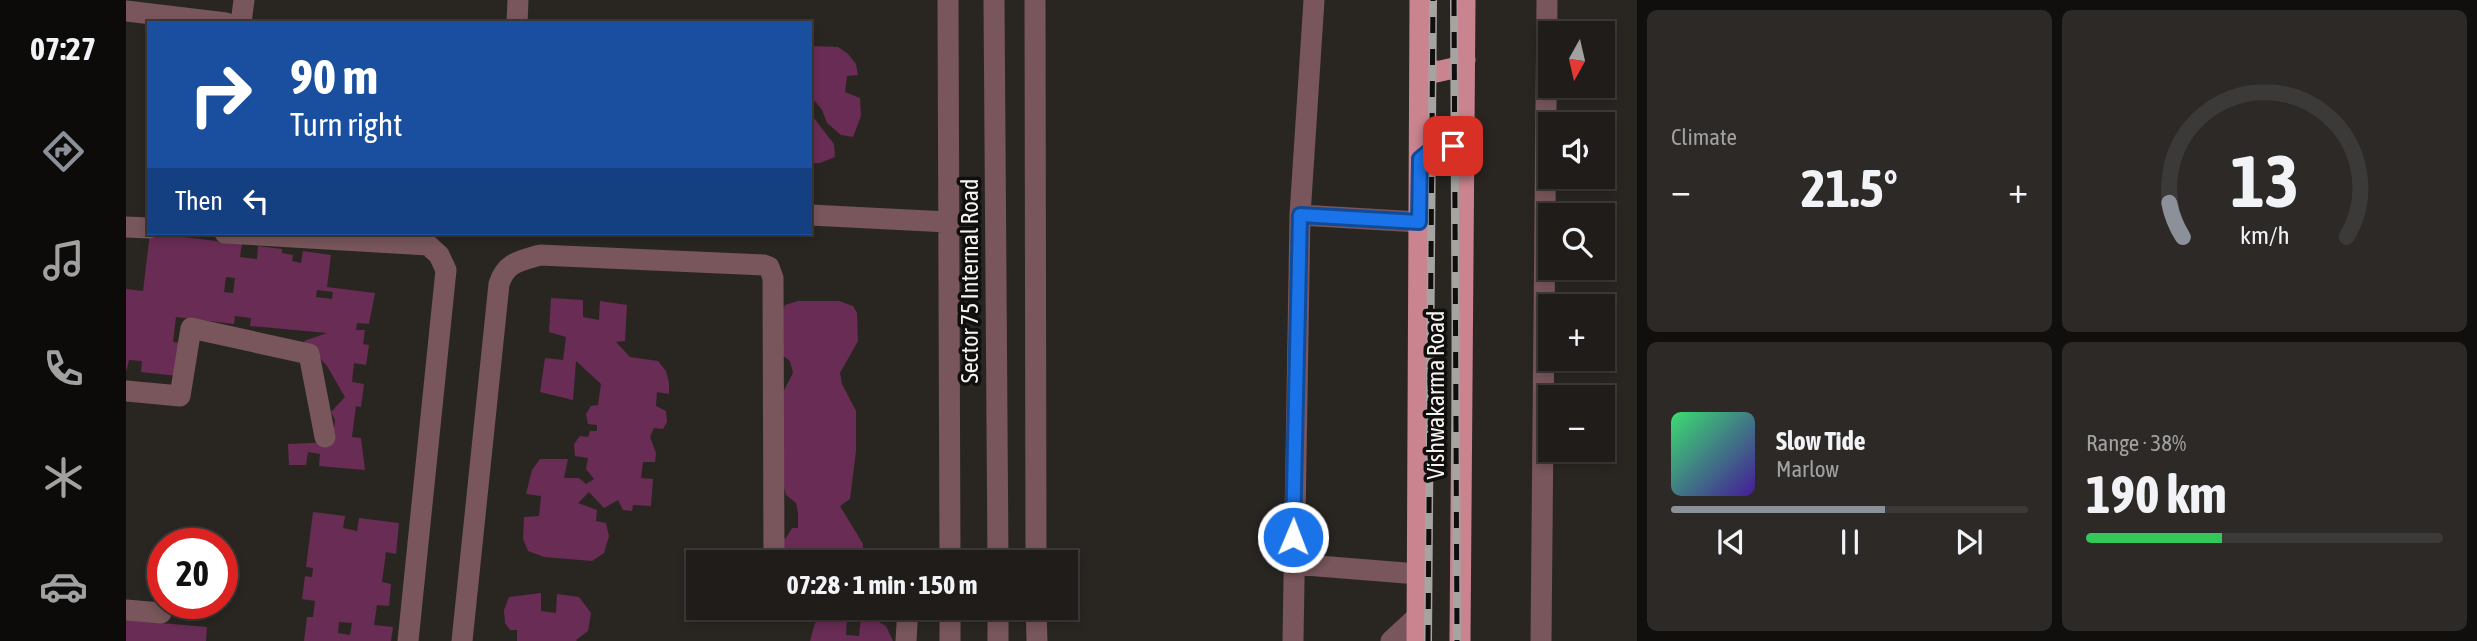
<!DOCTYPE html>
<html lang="en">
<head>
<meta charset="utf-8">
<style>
	:root { --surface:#1f1c1a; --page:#2c2927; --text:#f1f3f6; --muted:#a1a1a2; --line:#3c3a39; --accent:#8c9099 }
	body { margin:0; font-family:"Asap Condensed",sans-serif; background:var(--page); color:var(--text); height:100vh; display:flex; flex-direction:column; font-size:26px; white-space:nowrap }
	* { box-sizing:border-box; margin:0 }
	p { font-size:23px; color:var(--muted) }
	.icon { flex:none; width:38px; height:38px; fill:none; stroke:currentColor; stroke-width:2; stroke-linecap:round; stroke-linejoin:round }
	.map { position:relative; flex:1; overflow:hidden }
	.sheet { display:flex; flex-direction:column; gap:10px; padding:10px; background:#110f0e; width:840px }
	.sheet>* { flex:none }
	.hud { position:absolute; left:21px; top:21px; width:665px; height:214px; border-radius:0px; box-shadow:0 4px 10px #0003,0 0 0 2px var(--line); background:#1a4fa0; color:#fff; overflow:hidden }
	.needle { width:46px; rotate:188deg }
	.tools { position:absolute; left:1412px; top:21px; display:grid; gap:14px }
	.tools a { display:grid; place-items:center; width:77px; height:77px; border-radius:0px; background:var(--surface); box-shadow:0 4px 10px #0003,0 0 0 2px var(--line); font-size:35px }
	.speed { position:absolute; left:21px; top:528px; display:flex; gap:14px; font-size:35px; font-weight:700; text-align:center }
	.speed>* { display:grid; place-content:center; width:91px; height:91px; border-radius:50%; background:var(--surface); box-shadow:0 4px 10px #0003,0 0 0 2px var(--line); line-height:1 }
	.speed .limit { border:10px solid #d22; background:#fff; color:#111 }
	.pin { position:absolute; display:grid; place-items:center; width:60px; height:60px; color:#fff; margin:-30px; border-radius:14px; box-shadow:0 4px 10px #0006 }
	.me { position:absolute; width:77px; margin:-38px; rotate:1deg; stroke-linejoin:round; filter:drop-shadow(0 0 5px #0008) }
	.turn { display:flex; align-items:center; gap:24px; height:147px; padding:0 28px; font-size:32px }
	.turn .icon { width:91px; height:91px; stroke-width:2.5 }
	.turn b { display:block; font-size:49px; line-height:60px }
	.then { display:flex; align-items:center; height:66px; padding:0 28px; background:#0003; gap:14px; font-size:26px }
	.big { font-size:52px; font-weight:700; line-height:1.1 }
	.sheet .tile { flex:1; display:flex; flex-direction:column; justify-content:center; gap:10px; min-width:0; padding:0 24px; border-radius:10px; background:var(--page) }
	.sheet .dial { align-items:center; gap:0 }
	.dial svg { height:182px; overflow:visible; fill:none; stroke:var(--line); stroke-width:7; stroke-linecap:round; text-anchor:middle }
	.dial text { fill:var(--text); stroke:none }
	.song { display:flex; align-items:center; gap:21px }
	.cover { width:84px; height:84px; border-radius:10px; background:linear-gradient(135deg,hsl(140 70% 55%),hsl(260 70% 35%)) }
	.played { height:7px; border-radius:4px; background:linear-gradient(90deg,var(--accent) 60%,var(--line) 60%) }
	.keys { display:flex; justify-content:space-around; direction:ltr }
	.heat { display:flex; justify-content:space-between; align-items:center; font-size:38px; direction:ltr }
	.charge { height:10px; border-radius:5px; background:linear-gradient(90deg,#34c759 38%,var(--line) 0) }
	.sheet .tiles { flex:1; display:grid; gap:10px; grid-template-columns:repeat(2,1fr) }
	.trip { position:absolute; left:560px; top:550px; width:392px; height:70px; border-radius:0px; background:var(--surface); box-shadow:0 4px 10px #0003,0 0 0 2px var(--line); font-weight:700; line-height:70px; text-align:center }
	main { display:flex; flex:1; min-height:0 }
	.menu { display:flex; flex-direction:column; width:126px; justify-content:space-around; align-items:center; background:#0c0b0a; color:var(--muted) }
	.menu .icon { width:49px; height:49px }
	.menu .active { color:var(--accent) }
	.menu b { font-size:32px; color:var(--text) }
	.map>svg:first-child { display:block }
	.building { fill:#692c54; fill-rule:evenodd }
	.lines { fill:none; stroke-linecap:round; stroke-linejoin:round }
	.minor { stroke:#78565b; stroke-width:21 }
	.major { stroke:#c9848f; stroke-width:21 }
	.rail-casing { stroke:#a6a4a1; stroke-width:8 }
	.rail { stroke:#100f0d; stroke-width:5; stroke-dasharray:16; stroke-linecap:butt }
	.route-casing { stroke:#114b97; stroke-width:18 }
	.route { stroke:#1a73e8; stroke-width:12 }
	.labels { text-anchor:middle; stroke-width:7; stroke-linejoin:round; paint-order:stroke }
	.street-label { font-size:24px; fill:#f5f3f1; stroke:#100f0d }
</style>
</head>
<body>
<main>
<nav class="menu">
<b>07:27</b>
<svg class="icon active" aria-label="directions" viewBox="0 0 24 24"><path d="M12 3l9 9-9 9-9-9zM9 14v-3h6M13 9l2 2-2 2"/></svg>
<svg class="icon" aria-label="music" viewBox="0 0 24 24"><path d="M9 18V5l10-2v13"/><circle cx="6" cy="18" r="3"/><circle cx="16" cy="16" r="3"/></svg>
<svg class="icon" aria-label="phone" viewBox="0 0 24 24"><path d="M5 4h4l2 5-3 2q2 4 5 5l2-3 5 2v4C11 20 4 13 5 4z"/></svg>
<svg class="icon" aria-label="climate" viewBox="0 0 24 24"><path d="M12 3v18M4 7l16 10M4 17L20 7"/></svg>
<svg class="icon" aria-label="car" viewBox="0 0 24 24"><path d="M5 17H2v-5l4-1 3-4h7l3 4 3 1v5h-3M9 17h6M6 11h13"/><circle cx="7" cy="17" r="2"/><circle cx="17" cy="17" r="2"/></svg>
</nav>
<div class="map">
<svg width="1511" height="641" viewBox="0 0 1511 641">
	<rect width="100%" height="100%" fill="#292622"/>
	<path class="building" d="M684,46L712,47L722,54L730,64L732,75L721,76L719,92L734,98L735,116L727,137L715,135L701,123L696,110L689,101L684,105Z
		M684,113L708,144L709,157L694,163H684Z
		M24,233L116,244L114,257L131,259L132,246L156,249V253L167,255L166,261L175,263L177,251L205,255L201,287L249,293L243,324L231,323L230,330H239L237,344L243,345L240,365L228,363L226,382L238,384L235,407L230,406L226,437L235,438L239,470L193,466L194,454L182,452L180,465H163L162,444L206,442L209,420L205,412L219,397L201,366L178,341L201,333L124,326L125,318L109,316L108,324L50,317L47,342L56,343L52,376L15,372L16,361L3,360L0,372V289L17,291ZM100,277L109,278L107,293L98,292ZM191,290L207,292L206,299L190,297Z
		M425,298L457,300V317L473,320L474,301L501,305L499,341L490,342L504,357L532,361L540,371L543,383V394L531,392L530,406L540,411L541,422L537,429L528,428L524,437L530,453L529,462H517L515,478L527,479L525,506L507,505L506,511L497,510L492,500L478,508L463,492L452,503L471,510L470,521L480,523L483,536L478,553L466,561L418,557L402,551L397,539L398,517L413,516L415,496L400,494L406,470L414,459H442L438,478H453L460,484L468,479L460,469L462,458L449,456L448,444L454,436L462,437L464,431H471V425L462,424L460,414L465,406L472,405L475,384L450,361L447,400L414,392L419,358L437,360L440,337L423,332Z
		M672,301H713L727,306L731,313L732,341L714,373L716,384L730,411V451L724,499L714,506L737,544V562H656L652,540L660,538L666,528H672V513L670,503L660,495L653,468V400L667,373L664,361L656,355L653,318L659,305Z
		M187,512L219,516L217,528L231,531L233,518L273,523L270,554L260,552L256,582L265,584L263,606L251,605L248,625L267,627L265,641H178L181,617H187L189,601L176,599L179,576L186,577L187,568L180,567ZM213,622L226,623L224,635L212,633Z
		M415,593V611L430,613L431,594L453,597L465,613L462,631L450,640L451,641H391V630H384L379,623L378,610L383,597Z
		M710,616H721L720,635L733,636L735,618L749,620L760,626L767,641H684L689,623L696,618Z
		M0,620L81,627L80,641H0Z"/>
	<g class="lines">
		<path class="minor" d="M822,0L824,562
			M868,0L872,562
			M909,0L910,562
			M0,11L100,23
			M115,23L118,0
			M391,23L392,0
			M684,215L822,222
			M1174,215L1293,222
			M0,227L23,228
			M99,233L302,245L313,255L320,270L282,641
			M0,391L54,396L65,328L183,354L199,437
			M1167,564L1292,574
			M872,607V641
			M910,607L911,641
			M0,610L35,613
			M336,641L373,284C380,262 394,261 414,255L638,265L643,267L647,278L648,562
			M780,641L782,607
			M824,641V607
			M1167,641L1174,215L1188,0
			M1265,641L1291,617
			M1415,641L1421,0"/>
		<path class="major" d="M1294,63L1310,72L1328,68L1339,60
			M1294,159L1311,145L1327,146L1338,150
			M1291,641L1294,0
			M1334,641L1339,0"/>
		<defs>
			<path id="rail" d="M1328,0L1331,641
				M1302,641L1307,0"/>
		</defs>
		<use href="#rail" class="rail-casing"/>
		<use href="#rail" class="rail"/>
	</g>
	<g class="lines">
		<defs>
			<path id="route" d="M1167,537L1174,215L1293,222L1294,159L1311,145L1327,146"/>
		</defs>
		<use href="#route" class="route-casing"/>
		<use href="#route" class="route"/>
	</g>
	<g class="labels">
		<g class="street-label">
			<text transform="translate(844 281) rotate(-90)" y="8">Sector 75 Internal Road</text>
			<text transform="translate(1310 395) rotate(-90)" y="8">Vishwakarma Road</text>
		</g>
	</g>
</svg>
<div class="tools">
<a><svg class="needle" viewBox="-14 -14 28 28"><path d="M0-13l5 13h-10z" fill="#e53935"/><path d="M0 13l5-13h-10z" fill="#a1a1a2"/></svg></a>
<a><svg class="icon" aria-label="sound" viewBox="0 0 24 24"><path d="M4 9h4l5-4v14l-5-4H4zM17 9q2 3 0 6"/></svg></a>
<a><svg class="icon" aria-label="search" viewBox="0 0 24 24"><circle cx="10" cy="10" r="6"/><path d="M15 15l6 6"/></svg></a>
<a>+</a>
<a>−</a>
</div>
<div class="speed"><div class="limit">20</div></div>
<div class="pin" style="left:1327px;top:146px;background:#d93025"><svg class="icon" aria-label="arrive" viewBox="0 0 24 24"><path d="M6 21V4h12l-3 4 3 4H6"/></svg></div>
<svg class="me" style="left:1167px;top:537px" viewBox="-20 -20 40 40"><circle r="17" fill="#1a73e8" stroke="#fff" stroke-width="3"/><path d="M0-11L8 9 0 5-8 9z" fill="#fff"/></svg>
<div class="trip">07:28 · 1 min · 150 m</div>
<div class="hud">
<div class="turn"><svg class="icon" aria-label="right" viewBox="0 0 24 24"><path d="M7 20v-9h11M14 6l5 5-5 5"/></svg><div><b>90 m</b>Turn right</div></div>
<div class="then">Then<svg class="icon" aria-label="left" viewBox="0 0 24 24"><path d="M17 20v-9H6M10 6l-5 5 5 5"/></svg></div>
</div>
</div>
<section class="sheet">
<div class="tiles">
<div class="tile"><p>Climate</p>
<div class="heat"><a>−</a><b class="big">21.5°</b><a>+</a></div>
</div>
<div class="tile dial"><svg viewBox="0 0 100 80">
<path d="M14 69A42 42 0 1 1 86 69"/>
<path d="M14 69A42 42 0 0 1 8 54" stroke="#8c9099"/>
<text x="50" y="56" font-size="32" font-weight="700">13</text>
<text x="50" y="72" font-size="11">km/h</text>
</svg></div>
<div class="tile">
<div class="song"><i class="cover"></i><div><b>Slow Tide</b><p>Marlow</p></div></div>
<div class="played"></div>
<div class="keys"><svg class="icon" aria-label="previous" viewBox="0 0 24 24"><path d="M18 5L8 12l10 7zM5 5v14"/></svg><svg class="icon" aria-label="pause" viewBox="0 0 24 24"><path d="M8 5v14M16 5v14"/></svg><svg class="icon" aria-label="next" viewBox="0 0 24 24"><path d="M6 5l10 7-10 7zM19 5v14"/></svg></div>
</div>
<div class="tile"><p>Range · 38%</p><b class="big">190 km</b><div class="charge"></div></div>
</div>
</section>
</main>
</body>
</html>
